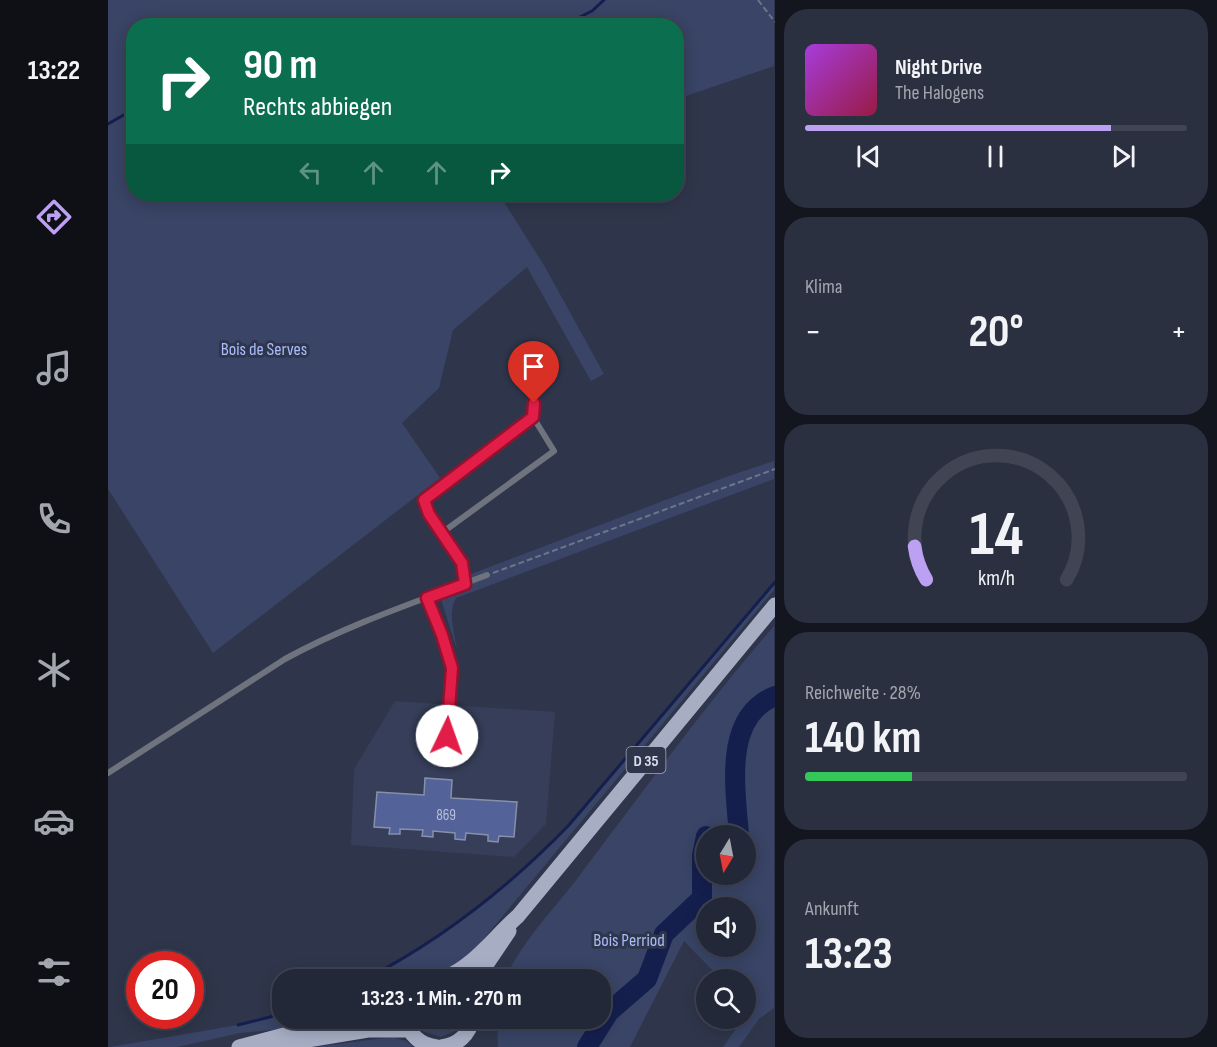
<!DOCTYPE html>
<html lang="de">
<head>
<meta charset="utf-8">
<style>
	:root { --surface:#232838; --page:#2b3040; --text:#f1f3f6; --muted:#a3a6ae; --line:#404453; --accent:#bca0f2 }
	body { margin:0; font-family:"Sofia Sans Condensed",sans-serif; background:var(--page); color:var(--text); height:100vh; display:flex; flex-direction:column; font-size:22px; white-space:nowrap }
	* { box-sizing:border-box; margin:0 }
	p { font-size:20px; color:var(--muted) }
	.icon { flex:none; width:33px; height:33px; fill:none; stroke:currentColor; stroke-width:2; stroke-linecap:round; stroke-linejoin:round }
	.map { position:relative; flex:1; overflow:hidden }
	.panel { display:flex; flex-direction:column; gap:9px; padding:9px; background:#13161f; width:442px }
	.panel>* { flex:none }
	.guide { position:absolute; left:18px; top:18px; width:558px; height:183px; border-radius:24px; box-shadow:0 3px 15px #0003,0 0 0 2px var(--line); background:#0b6e4f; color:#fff; overflow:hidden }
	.needle { width:39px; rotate:190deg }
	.tools { position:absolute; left:588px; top:825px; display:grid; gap:12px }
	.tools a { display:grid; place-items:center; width:60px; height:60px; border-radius:50%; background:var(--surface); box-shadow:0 3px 15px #0003,0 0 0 2px var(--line); font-size:30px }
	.speed { position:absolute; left:18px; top:951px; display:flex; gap:12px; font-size:30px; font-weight:700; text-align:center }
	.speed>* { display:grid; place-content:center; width:78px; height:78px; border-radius:50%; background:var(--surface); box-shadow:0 3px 15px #0003,0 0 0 2px var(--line); line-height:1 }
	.speed .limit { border:9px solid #d22; background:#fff; color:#111 }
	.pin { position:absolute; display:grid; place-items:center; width:51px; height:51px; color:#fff; margin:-62px -26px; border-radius:50% 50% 50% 0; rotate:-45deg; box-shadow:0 0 6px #0007 }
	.pin .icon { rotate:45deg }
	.me { position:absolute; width:66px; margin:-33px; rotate:3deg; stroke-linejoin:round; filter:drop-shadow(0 0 4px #0008) }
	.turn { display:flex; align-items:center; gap:21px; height:126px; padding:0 18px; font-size:27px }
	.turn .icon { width:78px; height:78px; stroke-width:2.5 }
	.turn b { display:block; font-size:42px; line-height:51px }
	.lanes { display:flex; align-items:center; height:57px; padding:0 18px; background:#0003; justify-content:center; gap:30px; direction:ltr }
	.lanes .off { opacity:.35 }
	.big { font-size:45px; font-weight:700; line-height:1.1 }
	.panel .card { flex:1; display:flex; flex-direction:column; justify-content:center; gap:9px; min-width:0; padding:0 21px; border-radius:24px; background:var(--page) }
	.panel .dial { align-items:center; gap:0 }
	.dial svg { height:156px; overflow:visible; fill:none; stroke:var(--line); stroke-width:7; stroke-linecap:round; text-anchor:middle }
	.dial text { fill:var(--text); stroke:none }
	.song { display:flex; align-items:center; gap:18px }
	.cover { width:72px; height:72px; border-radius:9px; background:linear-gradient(135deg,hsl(280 70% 55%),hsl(340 70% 35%)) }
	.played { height:6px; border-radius:3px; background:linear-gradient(90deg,var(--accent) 80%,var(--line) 80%) }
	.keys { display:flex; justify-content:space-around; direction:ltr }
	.heat { display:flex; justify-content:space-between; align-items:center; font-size:33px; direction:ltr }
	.charge { height:9px; border-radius:4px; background:linear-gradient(90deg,#34c759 28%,var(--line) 0) }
	.trip { position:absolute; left:164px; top:969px; width:339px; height:60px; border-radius:24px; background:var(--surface); box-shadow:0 3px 15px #0003,0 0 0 2px var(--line); font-weight:700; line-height:60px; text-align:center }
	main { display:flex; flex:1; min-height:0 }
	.tabs { display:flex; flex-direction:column; width:108px; justify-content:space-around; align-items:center; background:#0e1016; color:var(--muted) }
	.tabs .icon { width:42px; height:42px }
	.tabs .current { color:var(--accent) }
	.tabs b { font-size:27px; color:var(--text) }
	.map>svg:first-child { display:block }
	.built { fill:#363e59 }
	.green { fill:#394466; fill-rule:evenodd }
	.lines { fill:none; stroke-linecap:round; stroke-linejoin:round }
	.stream { stroke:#151f4e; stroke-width:3 }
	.river { stroke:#151f4e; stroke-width:20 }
	.building { fill:#536399; stroke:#8790a9; stroke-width:1.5 }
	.path { stroke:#6f7588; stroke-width:2; stroke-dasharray:6 3; stroke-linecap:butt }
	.service { stroke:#6f737e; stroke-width:6 }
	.primary { stroke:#a7aec4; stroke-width:15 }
	.route-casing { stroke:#92132f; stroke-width:15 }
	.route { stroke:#e11d48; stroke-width:10 }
	.labels { text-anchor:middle; stroke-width:6; stroke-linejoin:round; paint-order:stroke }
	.number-label { font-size:15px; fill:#b8bfd7 }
	.shield { fill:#2f364b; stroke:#a6acbc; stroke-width:1.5 }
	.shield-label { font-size:16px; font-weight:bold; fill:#d9deec }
	.park-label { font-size:18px; fill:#a8bcfc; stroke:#2f364b }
</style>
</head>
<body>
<main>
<nav class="tabs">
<b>13:22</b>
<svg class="icon current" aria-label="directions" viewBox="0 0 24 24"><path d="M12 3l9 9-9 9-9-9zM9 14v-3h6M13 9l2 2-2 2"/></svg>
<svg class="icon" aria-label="music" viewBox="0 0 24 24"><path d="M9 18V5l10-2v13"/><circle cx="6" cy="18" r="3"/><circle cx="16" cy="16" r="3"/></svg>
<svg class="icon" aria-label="phone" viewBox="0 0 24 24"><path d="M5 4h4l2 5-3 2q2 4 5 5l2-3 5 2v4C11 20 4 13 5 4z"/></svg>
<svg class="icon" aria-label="climate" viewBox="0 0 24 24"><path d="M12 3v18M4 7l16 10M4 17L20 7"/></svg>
<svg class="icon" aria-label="car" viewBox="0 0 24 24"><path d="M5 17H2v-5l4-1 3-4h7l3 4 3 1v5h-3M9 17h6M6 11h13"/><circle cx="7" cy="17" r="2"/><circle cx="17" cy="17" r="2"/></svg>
<svg class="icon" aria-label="filters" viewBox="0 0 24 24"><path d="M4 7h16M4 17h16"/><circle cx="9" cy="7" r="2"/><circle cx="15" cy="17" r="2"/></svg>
</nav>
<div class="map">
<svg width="667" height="1047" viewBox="0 0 667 1047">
	<rect width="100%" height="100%" fill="#2f364b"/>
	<path class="built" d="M287,701L447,712L438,824L406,857L243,845L246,769Z"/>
	<path class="green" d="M0,0H666V66L569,99L568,26H26V194H391L437,267L496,374L483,381L419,267L345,330L331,388L294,423L332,478L105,653L0,489Z
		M666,461V479L348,598C339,613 347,634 349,650L329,587L618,477Z
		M666,582V590L373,942L353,962L343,967L316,969L299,979L256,980C333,940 401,887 461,825Z
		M666,626V1008L651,1019L631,1047H615L635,1019L638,1018L641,1010L638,1006V980L613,979L576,941L522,1047H390L389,1019L492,1018V980L397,979C417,936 450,906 477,868C539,786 599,703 666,626ZM598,836H638V874H598ZM598,908H638V946H598Z
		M174,1014V1018L210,1019L173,1029L132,1033L69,1047H2L130,1025Z
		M306,1019V1018L355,1019L349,1030L333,1037L314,1031Z
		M284,1037L298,1041L305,1047H206Z"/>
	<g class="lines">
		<path class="stream" d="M443,26L452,18L460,23L484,11L496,0
			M0,124L26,109
			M256,980C333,940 401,887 461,825L667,582
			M130,1025L174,1014"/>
		<path class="river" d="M631,836C628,791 614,717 667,696
			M479,1047L501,1012L539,979L556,934L594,898V856L598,836"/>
	</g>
	<path class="building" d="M317,778L344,780L343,798L409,802L406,837L391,836L390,842L380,841V835L358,833L357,840L347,839V833L325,831V837L314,836L315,830L292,829V834H281L282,828L266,827L269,792L316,795Z"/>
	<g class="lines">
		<path class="path" d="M650,0L667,22
			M385,573L667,469"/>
		<path class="service" d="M335,532L446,451L425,417
			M357,584L354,563L321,514L316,500L425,417L426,403
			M319,598L335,635L344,668L339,736
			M0,773L177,659C241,624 311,601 379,575"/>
		<path class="primary" d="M336,978C366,966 386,937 410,916L667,605
			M321,980H340
			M368,980L401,931
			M297,1018C301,1035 312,1045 329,1047
			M131,1047L240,1018
			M158,1047L260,1030H301
			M333,1047C350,1045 361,1035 365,1018"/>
	</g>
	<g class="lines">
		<defs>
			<path id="route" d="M339,736L344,668L334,635L319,598L357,584L354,563L321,514L316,500L425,417L426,403"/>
		</defs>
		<use href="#route" class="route-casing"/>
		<use href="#route" class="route"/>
	</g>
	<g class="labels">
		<g class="number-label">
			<text x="338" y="820">869</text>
		</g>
		<rect class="shield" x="518.5" y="747" width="39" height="26" rx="4.5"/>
		<g class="shield-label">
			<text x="538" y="766">D 35</text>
		</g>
		<g class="park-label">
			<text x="156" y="355">Bois de Serves</text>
			<text x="521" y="946">Bois Perriod</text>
		</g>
	</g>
</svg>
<div class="tools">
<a><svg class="needle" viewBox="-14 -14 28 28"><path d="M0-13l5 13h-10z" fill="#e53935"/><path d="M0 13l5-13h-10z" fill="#a3a6ae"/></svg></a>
<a><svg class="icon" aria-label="sound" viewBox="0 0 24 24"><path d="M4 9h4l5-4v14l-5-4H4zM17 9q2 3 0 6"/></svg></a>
<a><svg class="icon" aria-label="search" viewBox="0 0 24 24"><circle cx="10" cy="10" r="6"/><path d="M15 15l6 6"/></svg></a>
</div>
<div class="speed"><div class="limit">20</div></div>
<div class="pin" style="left:426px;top:403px;background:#d93025"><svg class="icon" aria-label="arrive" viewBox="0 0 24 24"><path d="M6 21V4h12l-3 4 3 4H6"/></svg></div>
<svg class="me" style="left:339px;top:736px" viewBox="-20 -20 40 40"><circle r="19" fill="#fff"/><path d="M0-13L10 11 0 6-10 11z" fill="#e11d48"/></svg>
<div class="trip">13:23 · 1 Min. · 270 m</div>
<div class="guide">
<div class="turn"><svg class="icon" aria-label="right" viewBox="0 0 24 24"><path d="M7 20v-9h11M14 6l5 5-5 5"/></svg><div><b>90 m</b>Rechts abbiegen</div></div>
<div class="lanes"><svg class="icon off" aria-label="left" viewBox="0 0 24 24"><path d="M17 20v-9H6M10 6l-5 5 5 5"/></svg><svg class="icon off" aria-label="ahead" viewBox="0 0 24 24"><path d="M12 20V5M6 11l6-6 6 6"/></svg><svg class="icon off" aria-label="ahead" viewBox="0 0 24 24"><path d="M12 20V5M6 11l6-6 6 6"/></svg><svg class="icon" aria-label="right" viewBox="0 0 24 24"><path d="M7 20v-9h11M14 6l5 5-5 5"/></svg></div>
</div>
</div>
<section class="panel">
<div class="card">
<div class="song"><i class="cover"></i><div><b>Night Drive</b><p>The Halogens</p></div></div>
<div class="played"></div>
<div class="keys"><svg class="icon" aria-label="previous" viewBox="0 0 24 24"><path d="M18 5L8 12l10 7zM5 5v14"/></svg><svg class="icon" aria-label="pause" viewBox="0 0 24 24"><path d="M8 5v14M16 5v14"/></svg><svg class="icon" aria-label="next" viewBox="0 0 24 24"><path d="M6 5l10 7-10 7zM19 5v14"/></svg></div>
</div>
<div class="card"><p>Klima</p>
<div class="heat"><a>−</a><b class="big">20°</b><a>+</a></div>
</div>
<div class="card dial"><svg viewBox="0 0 100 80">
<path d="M14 69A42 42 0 1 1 86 69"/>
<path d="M14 69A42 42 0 0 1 8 52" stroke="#bca0f2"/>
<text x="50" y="56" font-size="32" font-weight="700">14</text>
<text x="50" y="72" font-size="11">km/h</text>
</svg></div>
<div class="card"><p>Reichweite · 28%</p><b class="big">140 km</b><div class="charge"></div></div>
<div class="card"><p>Ankunft</p><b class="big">13:23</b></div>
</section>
</main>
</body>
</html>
